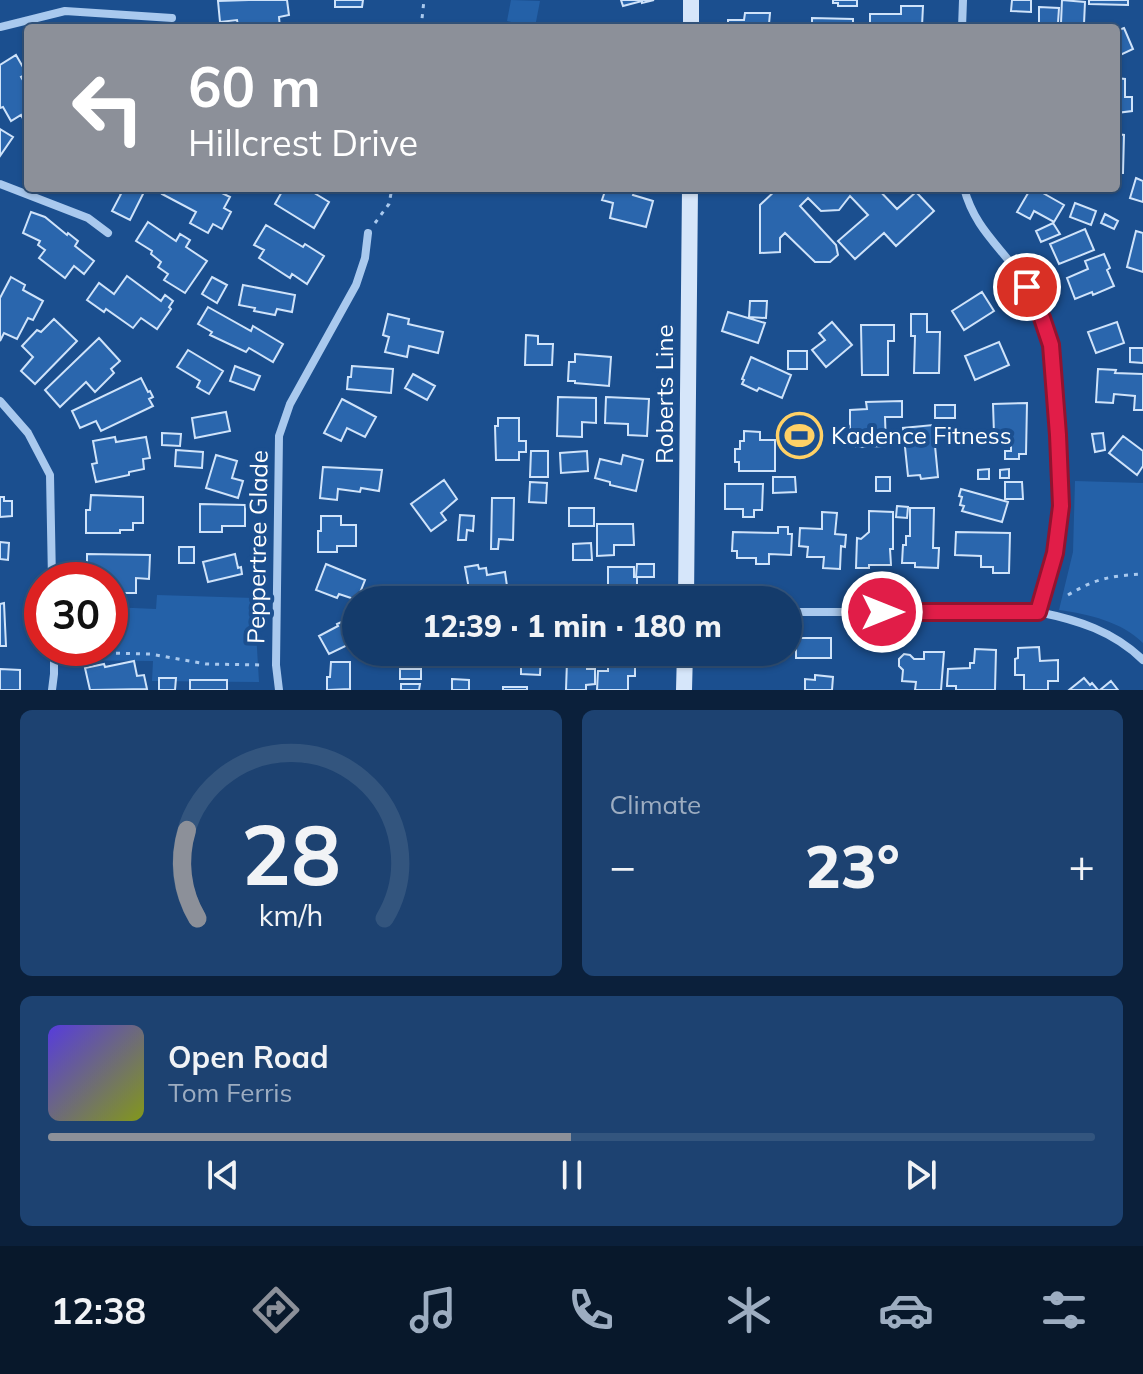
<!DOCTYPE html>
<html lang="en">
<head>
<meta charset="utf-8">
<style>
	:root { --surface:#143b6b; --page:#1d4271; --text:#f1f3f6; --muted:#9dadc1; --line:#33557e; --accent:#8c9099 }
	body { margin:0; font-family:Mulish,sans-serif; background:var(--page); color:var(--text); height:100vh; display:flex; flex-direction:column; font-size:30px; white-space:nowrap }
	* { box-sizing:border-box; margin:0 }
	p { font-size:26px; color:var(--muted) }
	.icon { flex:none; width:44px; height:44px; fill:none; stroke:currentColor; stroke-width:2; stroke-linecap:round; stroke-linejoin:round }
	.map { position:relative; height:690px; overflow:hidden }
	.sheet { display:flex; flex-direction:column; gap:20px; padding:20px; background:#0b203b; flex:1 }
	.sheet>* { flex:none }
	.top-card { position:absolute; left:24px; top:24px; width:1096px; height:168px; border-radius:8px; box-shadow:0 2px 6px #0004,0 0 0 2px var(--line); background:#8c9099; color:#fff; overflow:hidden }
	.speed { position:absolute; left:24px; top:562px; display:flex; gap:16px; font-size:40px; font-weight:700; text-align:center }
	.speed>* { display:grid; place-content:center; width:104px; height:104px; border-radius:50%; background:var(--surface); box-shadow:0 2px 6px #0004,0 0 0 2px var(--line); line-height:1 }
	.speed .limit { border:12px solid #d22; background:#fff; color:#111 }
	.pin { position:absolute; display:grid; place-items:center; width:68px; height:68px; color:#fff; margin:-34px; border:4px solid #fff; border-radius:50%; box-shadow:0 2px 8px #0007 }
	.me { position:absolute; width:88px; margin:-44px; rotate:90deg; stroke-linejoin:round; filter:drop-shadow(0 0 6px #0008) }
	.turn { display:flex; align-items:center; gap:28px; height:168px; padding:0 32px; font-size:36px }
	.turn .icon { width:104px; height:104px; stroke-width:2.5 }
	.turn b { display:block; font-size:56px; line-height:68px }
	.big { font-size:60px; font-weight:800; line-height:1.1 }
	.sheet .card { flex:1; display:flex; flex-direction:column; justify-content:center; gap:12px; min-width:0; padding:0 28px; border-radius:12px; background:var(--page) }
	.sheet .dial { align-items:center; gap:0 }
	.dial svg { height:208px; overflow:visible; fill:none; stroke:var(--line); stroke-width:7; stroke-linecap:round; text-anchor:middle }
	.dial text { fill:var(--text); stroke:none }
	.song { display:flex; align-items:center; gap:24px }
	.cover { width:96px; height:96px; border-radius:12px; background:linear-gradient(135deg,hsl(250 70% 55%),hsl(70 70% 35%)) }
	.played { height:8px; border-radius:4px; background:linear-gradient(90deg,var(--accent) 50%,var(--line) 50%) }
	.keys { display:flex; justify-content:space-around; direction:ltr }
	.heat { display:flex; justify-content:space-between; align-items:center; font-size:44px; direction:ltr }
	.sheet .tiles { flex:1; display:grid; gap:20px; grid-template-columns:1fr 1fr }
	.card:last-child { grid-column:span 2 }
	.trip { position:absolute; left:342px; top:586px; width:460px; height:80px; border-radius:40px; background:var(--surface); box-shadow:0 2px 6px #0004,0 0 0 2px var(--line); font-weight:800; line-height:80px; text-align:center }
	.tab-bar { display:flex; height:128px; justify-content:space-around; align-items:center; background:#08182b; color:var(--muted) }
	.tab-bar .icon { width:56px; height:56px }
	.tab-bar .selected { color:var(--accent) }
	.tab-bar b { font-size:36px; color:var(--text) }
	.map>svg:first-child { display:block }
	.green { fill:#2461a8 }
	.building { fill:#2a66ad; stroke:#cfe3fa; stroke-width:2 }
	.lines { fill:none; stroke-linecap:round; stroke-linejoin:round }
	.path { stroke:#a9c9ee; stroke-width:3; stroke-dasharray:4 6; stroke-linecap:butt }
	.minor { stroke:#a9c9ee; stroke-width:8 }
	.secondary { stroke:#d6e6fa; stroke-width:16 }
	.route-casing { stroke:#92132f; stroke-width:20 }
	.route { stroke:#e11d48; stroke-width:14 }
	.labels { text-anchor:middle; stroke-width:8; stroke-linejoin:round; paint-order:stroke }
	.street-label { font-size:24px; fill:#fff; stroke:#1b4f8f }
	.poi-label { font-size:24px; fill:#fff; stroke:#1b4f8f; text-anchor:start }
</style>
</head>
<body>
<div class="map">
<svg width="1143" height="690" viewBox="0 0 1143 690">
	<rect width="100%" height="100%" fill="#1b4f8f"/>
	<path class="green" d="M511,0L540,1L535,27L507,21Z
		M1075,481L1143,483V643C1122,622 1089,614 1059,610L1073,552Z
		M157,595L254,598L259,682L152,681L153,661L54,660V648H110V607L156,609Z"/>
	<path class="building" d="M249,0H287L289,15L279,17L280,28H250L249,24L238,25L237,20L220,22L218,1Z
		M335,0H363L362,7H335Z
		M621,0H654L642,3V1L623,6Z
		M833,0H857V6H838V3H833Z
		M1012,0H1031V12L1011,11Z
		M1062,0L1085,2L1084,24L1061,23Z
		M1089,0H1128V5L1089,4Z
		M901,6H923L922,26H916V28H870V14H901Z
		M1039,7L1059,8L1058,23H1039Z
		M745,13H770L769,24H787V28H728V20H744Z
		M812,18L853,19V28H794V24L812,25Z
		M603,23H639V28H603Z
		M1124,28L1133,49L1116,57V31Z
		M16,55L27,74L21,77L27,87L28,86V123L26,124L21,115L11,121L3,107L0,108V65Z
		M1116,78L1125,79V97H1132V111L1116,113Z
		M0,129L13,137L0,156Z
		M1116,134L1124,135L1123,173H1116Z
		M1136,178L1143,181V202L1130,198Z
		M110,188H146L130,220L112,211L121,194Z
		M165,188H212L230,197L224,208L231,212L222,229L213,224L208,233L190,223L196,212L162,194Z
		M284,188H306L329,202L314,228L275,204Z
		M606,188H631L635,189L633,195L653,201L646,227L610,218L613,203L602,200Z
		M778,188H877L897,209L916,192L934,211L896,246L884,233L855,259L838,241L868,215L850,196L839,210L821,211L808,198L800,206L836,245L838,255L830,262H815L785,233L780,238V252L760,253V205Z
		M1031,188H1034L1064,205L1054,222L1034,211L1030,219L1017,212Z
		M1075,203L1096,211L1091,225L1070,217Z
		M31,212L45,217L67,235L68,233L78,241L75,246L94,261L84,274L74,266L65,278L39,258L45,250L38,245L40,241L23,233Z
		M1105,214L1118,221L1114,229L1101,223Z
		M148,222L176,241L180,234L190,240L186,247L207,261L185,293L164,280L168,274L158,267L161,262L151,254L152,251L136,241Z
		M1053,223L1060,234L1041,242L1036,231Z
		M266,225L303,247L305,244L324,256L307,284L292,274L290,278L259,258L264,250L254,245Z
		M1085,229L1094,250L1059,264L1050,244Z
		M1136,231L1143,233V272L1127,267Z
		M1104,254L1110,268L1107,270L1114,286L1093,295L1092,292L1075,299L1067,278L1088,269L1085,261Z
		M127,276L161,301L165,295L173,301L169,307L171,309L157,329L141,318L133,328L106,309L104,312L87,300L99,283L114,294Z
		M11,277L25,285L23,290L43,301L33,320L28,318L17,339L4,333L0,341V298Z
		M212,277L227,285L217,303L202,294Z
		M243,285L295,295L292,312L277,309L275,315L254,311L255,308L239,305Z
		M982,292L994,311L964,330L952,311Z
		M750,301H767L766,318L749,317Z
		M208,307L251,331L253,326L283,344L273,362L249,348L246,352L210,335L212,332L198,324Z
		M728,312L765,323L758,343L722,331Z
		M388,314L409,319L408,324L443,332L438,353L409,346L407,357L385,352L389,337L383,335Z
		M911,314H927V332H940L939,373H914L915,336H911Z
		M54,319L77,341L35,384L21,371L33,357L22,346L37,330L41,332Z
		M832,322L852,345L826,367L812,350L825,340L819,333Z
		M1117,322L1124,343L1096,353L1088,332Z
		M861,325H894V341H888V375H862Z
		M526,335L538,336V344H553L552,365H525Z
		M99,338L120,361L111,369L114,373L95,392L86,382L60,407L45,390Z
		M999,342L1009,365L975,380L965,356Z
		M1130,348H1143V363L1130,362Z
		M188,350L223,371L209,394L197,387L200,381L177,367Z
		M788,351H807V369H788Z
		M575,354L611,357L609,386L575,383V381H568L569,362H575Z
		M751,357L791,375L782,398L759,388L757,391L742,384L744,380L742,379Z
		M235,366L260,376L254,390L230,381Z
		M352,366L393,369L391,393L347,389L348,377H351Z
		M1098,369L1116,370L1115,373L1143,374V410H1134L1135,396L1114,394L1113,403L1096,402Z
		M413,374L435,386L427,400L405,388Z
		M141,378L148,392L150,391L153,397L149,399L153,406L101,431L96,421L80,428L72,411Z
		M558,397L596,398V423L582,422V437L557,436Z
		M606,397L649,399L647,436L628,435V424L605,423Z
		M342,399L376,417L365,437L347,428L341,441L324,433Z
		M902,401V417H885L886,446L856,447V431H850V410L867,409L866,402Z
		M1027,403L1026,454H1019V459H1005V451H1011V434H994L993,404Z
		M935,405H955V418H935Z
		M226,412L230,431L195,438L192,418Z
		M498,418H519V441H526V452H519V460H496L495,426H498Z
		M933,425L938,477L921,479L920,475L908,476L903,428Z
		M792,429H808V442H792Z
		M744,431L760,432V440H775V471H739V462H735V449H740V441H744Z
		M162,433L181,434L180,446L162,445Z
		M1103,433L1105,450L1095,452L1092,434Z
		M1123,436L1143,451V466L1137,475L1109,453Z
		M115,437L116,442L146,437L150,458L143,459L144,469L129,472V475L96,482L92,464L97,463L93,441Z
		M176,450L203,452L202,468L175,466Z
		M531,451H548V477H530Z
		M587,451L588,471L561,473L560,453Z
		M216,455L237,461L232,478L243,481L238,498L206,488Z
		M623,455L643,460L636,491L610,485V482L595,478L600,459L621,464Z
		M323,467L382,470L379,491L361,488L360,492L338,489L337,500L320,498Z
		M989,469V479H978V470Z
		M1009,469V478H1000V470Z
		M773,477H795L796,492L773,493Z
		M876,477H890V491H876Z
		M444,480L457,499L441,513L446,520L431,531L411,504Z
		M530,482L547,483L546,503L529,502Z
		M1005,482H1022L1023,499H1005Z
		M725,484H763L762,510H754V517H743V509H725Z
		M961,489L1008,502L1002,522L962,511L964,506L960,505L962,497L959,496Z
		M91,495L143,497V523H133V530H120V533H86V510H90Z
		M0,497H4V501H12V516L0,517Z
		M492,498H514L513,540L499,539L498,549H491Z
		M200,504L245,505V526H222V532H200Z
		M897,506L908,507L907,518L896,517Z
		M569,508H594V526H569Z
		M910,508H934L933,548H939L938,568L915,567V563H902L903,545H906V536H910Z
		M869,511L893,512V549H890L891,565H869V568H856L857,538L861,539L869,532Z
		M822,512L837,513L835,534L846,535L845,547L841,546L840,569L823,568L824,557H807L808,547L799,546L800,528L822,529Z
		M460,515L474,516L473,531L467,530L466,540H458Z
		M321,516H341V525H356V546H337V552H318V531H321Z
		M597,524H633L634,545H614V555L597,556Z
		M778,527H788V534H792L791,555L769,554V564H756V558H737V551H732L733,532L778,533Z
		M956,532L1010,533L1009,573H993V567H981V556L955,555Z
		M0,542L9,543L8,560L0,559Z
		M591,543L592,560H573V544Z
		M179,547H194V563H179Z
		M87,554L150,555L149,579L136,578V593H110V580H92V575H87Z
		M235,554L238,568L241,567L242,574L208,582L203,562Z
		M326,564L365,580L357,600L339,594L337,598L316,590Z
		M637,564H654V577H636Z
		M478,565L479,569L486,568L487,575L505,572L507,586L490,590L491,600H471L465,567Z
		M608,567H634V577H637V591L633,592V600H598V585H608Z
		M365,596L390,597V600H365Z
		M4,603L6,646H0V604Z
		M355,618L356,641L329,654L319,636L338,626L337,624L346,620L348,622Z
		M796,638H831V658H796Z
		M1039,647L1040,661L1058,660V681H1048V690H1024V675H1015V659L1018,658V648Z
		M975,649L996,650L995,690H956V686H947L948,669L970,668V663H974Z
		M416,652H438L439,656L418,659Z
		M517,652H541L540,675L521,674V659H517Z
		M585,652H601V658H585Z
		M924,652H944L941,690H915L916,682L902,681L903,670L899,666V659L904,654L910,655L914,659H924Z
		M608,660L635,661V676H628V690H597L598,671H608Z
		M134,661L137,676L144,675L147,689L90,690L85,668L104,664L105,667Z
		M567,661H587V669H595V684L586,685V690H566Z
		M331,662H350V689L327,690V677H330Z
		M0,669L20,670V690H0Z
		M400,669H421V679H400Z
		M815,675L833,677L832,690H805V679L815,680Z
		M159,678H176L175,690H159Z
		M1084,678L1090,685L1092,683L1098,690H1069Z
		M452,679L469,680V690H452Z
		M190,680H227V690H190Z
		M1111,681L1118,690H1100Z
		M401,684H420L419,690H401Z
		M503,687H527V690H503Z"/>
	<g class="lines">
		<path class="path" d="M421,28L424,0
			M375,223L389,204L392,188
			M1068,595C1096,578 1111,576 1143,574
			M66,652L150,654L206,664L265,665"/>
		<path class="minor" d="M0,27L65,11L172,18
			M962,28L963,0
			M0,184L88,218L108,233
			M964,188C976,234 1008,251 1029,290C1038,307 1048,327 1051,346C1055,368 1055,391 1057,414C1059,453 1064,496 1058,536C1054,562 1046,587 1038,612
			M0,401L28,433L50,475L52,580
			M788,612H1038C1078,620 1113,631 1143,660
			M52,690L54,674V648
			M279,690L276,665L279,436L290,404L356,285L365,258L368,233"/>
		<path class="secondary" d="M691,28V0
			M686,600L690,188
			M684,690L685,652"/>
	</g>
	<g class="lines">
		<defs>
			<path id="route" d="M882,612H1038L1055,553L1061,506L1058,435L1051,345L1042,318L1027,287"/>
		</defs>
		<use href="#route" class="route-casing"/>
		<use href="#route" class="route"/>
	</g>
	<defs>
		<symbol id="stadium-ring" viewBox="-11 -11 22 22"><circle r="9.5" fill="#1b4f8f" stroke="#ffd166" stroke-width="1.5"/><path d="M0-5a6.5 5 0 1 0 0 10a6.5 5 0 1 0 0-10ZM-3.5-1.8h7v3.6h-7Z" fill="#ffd166"/></symbol>
	</defs>
	<g fill-rule="evenodd">
		<use href="#stadium-ring" x="774" y="410" width="51" height="51"/>
	</g>
	<g class="labels">
		<g class="street-label">
			<text transform="translate(665 394) rotate(-90)" y="8">Roberts Line</text>
			<text transform="translate(258 547) rotate(-89)" y="8">Peppertree Glade</text>
		</g>
		<g class="poi-label">
			<text x="831" y="444">Kadence Fitness</text>
		</g>
	</g>
</svg>
<div class="speed"><div class="limit">30</div></div>
<div class="pin" style="left:1027px;top:287px;background:#d93025"><svg class="icon" aria-label="arrive" viewBox="0 0 24 24"><path d="M6 21V4h12l-3 4 3 4H6"/></svg></div>
<svg class="me" style="left:882px;top:612px" viewBox="-20 -20 40 40"><circle r="17" fill="#e11d48" stroke="#fff" stroke-width="3"/><path d="M0-11L8 9 0 5-8 9z" fill="#fff"/></svg>
<div class="trip">12:39 · 1 min · 180 m</div>
<div class="top-card">
<div class="turn"><svg class="icon" aria-label="left" viewBox="0 0 24 24"><path d="M17 20v-9H6M10 6l-5 5 5 5"/></svg><div><b>60 m</b>Hillcrest Drive</div></div>
</div>
</div>
<section class="sheet">
<div class="tiles">
<div class="card dial"><svg viewBox="0 0 100 80">
<path d="M14 69A42 42 0 1 1 86 69"/>
<path d="M14 69A42 42 0 0 1 10 35" stroke="#8c9099"/>
<text x="50" y="56" font-size="32" font-weight="700">28</text>
<text x="50" y="72" font-size="11">km/h</text>
</svg></div>
<div class="card"><p>Climate</p>
<div class="heat"><a>−</a><b class="big">23°</b><a>+</a></div>
</div>
<div class="card">
<div class="song"><i class="cover"></i><div><b>Open Road</b><p>Tom Ferris</p></div></div>
<div class="played"></div>
<div class="keys"><svg class="icon" aria-label="previous" viewBox="0 0 24 24"><path d="M18 5L8 12l10 7zM5 5v14"/></svg><svg class="icon" aria-label="pause" viewBox="0 0 24 24"><path d="M8 5v14M16 5v14"/></svg><svg class="icon" aria-label="next" viewBox="0 0 24 24"><path d="M6 5l10 7-10 7zM19 5v14"/></svg></div>
</div>
</div>
</section>
<nav class="tab-bar">
<b>12:38</b>
<svg class="icon selected" aria-label="directions" viewBox="0 0 24 24"><path d="M12 3l9 9-9 9-9-9zM9 14v-3h6M13 9l2 2-2 2"/></svg>
<svg class="icon" aria-label="music" viewBox="0 0 24 24"><path d="M9 18V5l10-2v13"/><circle cx="6" cy="18" r="3"/><circle cx="16" cy="16" r="3"/></svg>
<svg class="icon" aria-label="phone" viewBox="0 0 24 24"><path d="M5 4h4l2 5-3 2q2 4 5 5l2-3 5 2v4C11 20 4 13 5 4z"/></svg>
<svg class="icon" aria-label="climate" viewBox="0 0 24 24"><path d="M12 3v18M4 7l16 10M4 17L20 7"/></svg>
<svg class="icon" aria-label="car" viewBox="0 0 24 24"><path d="M5 17H2v-5l4-1 3-4h7l3 4 3 1v5h-3M9 17h6M6 11h13"/><circle cx="7" cy="17" r="2"/><circle cx="17" cy="17" r="2"/></svg>
<svg class="icon" aria-label="filters" viewBox="0 0 24 24"><path d="M4 7h16M4 17h16"/><circle cx="9" cy="7" r="2"/><circle cx="15" cy="17" r="2"/></svg>
</nav>
</body>
</html>
